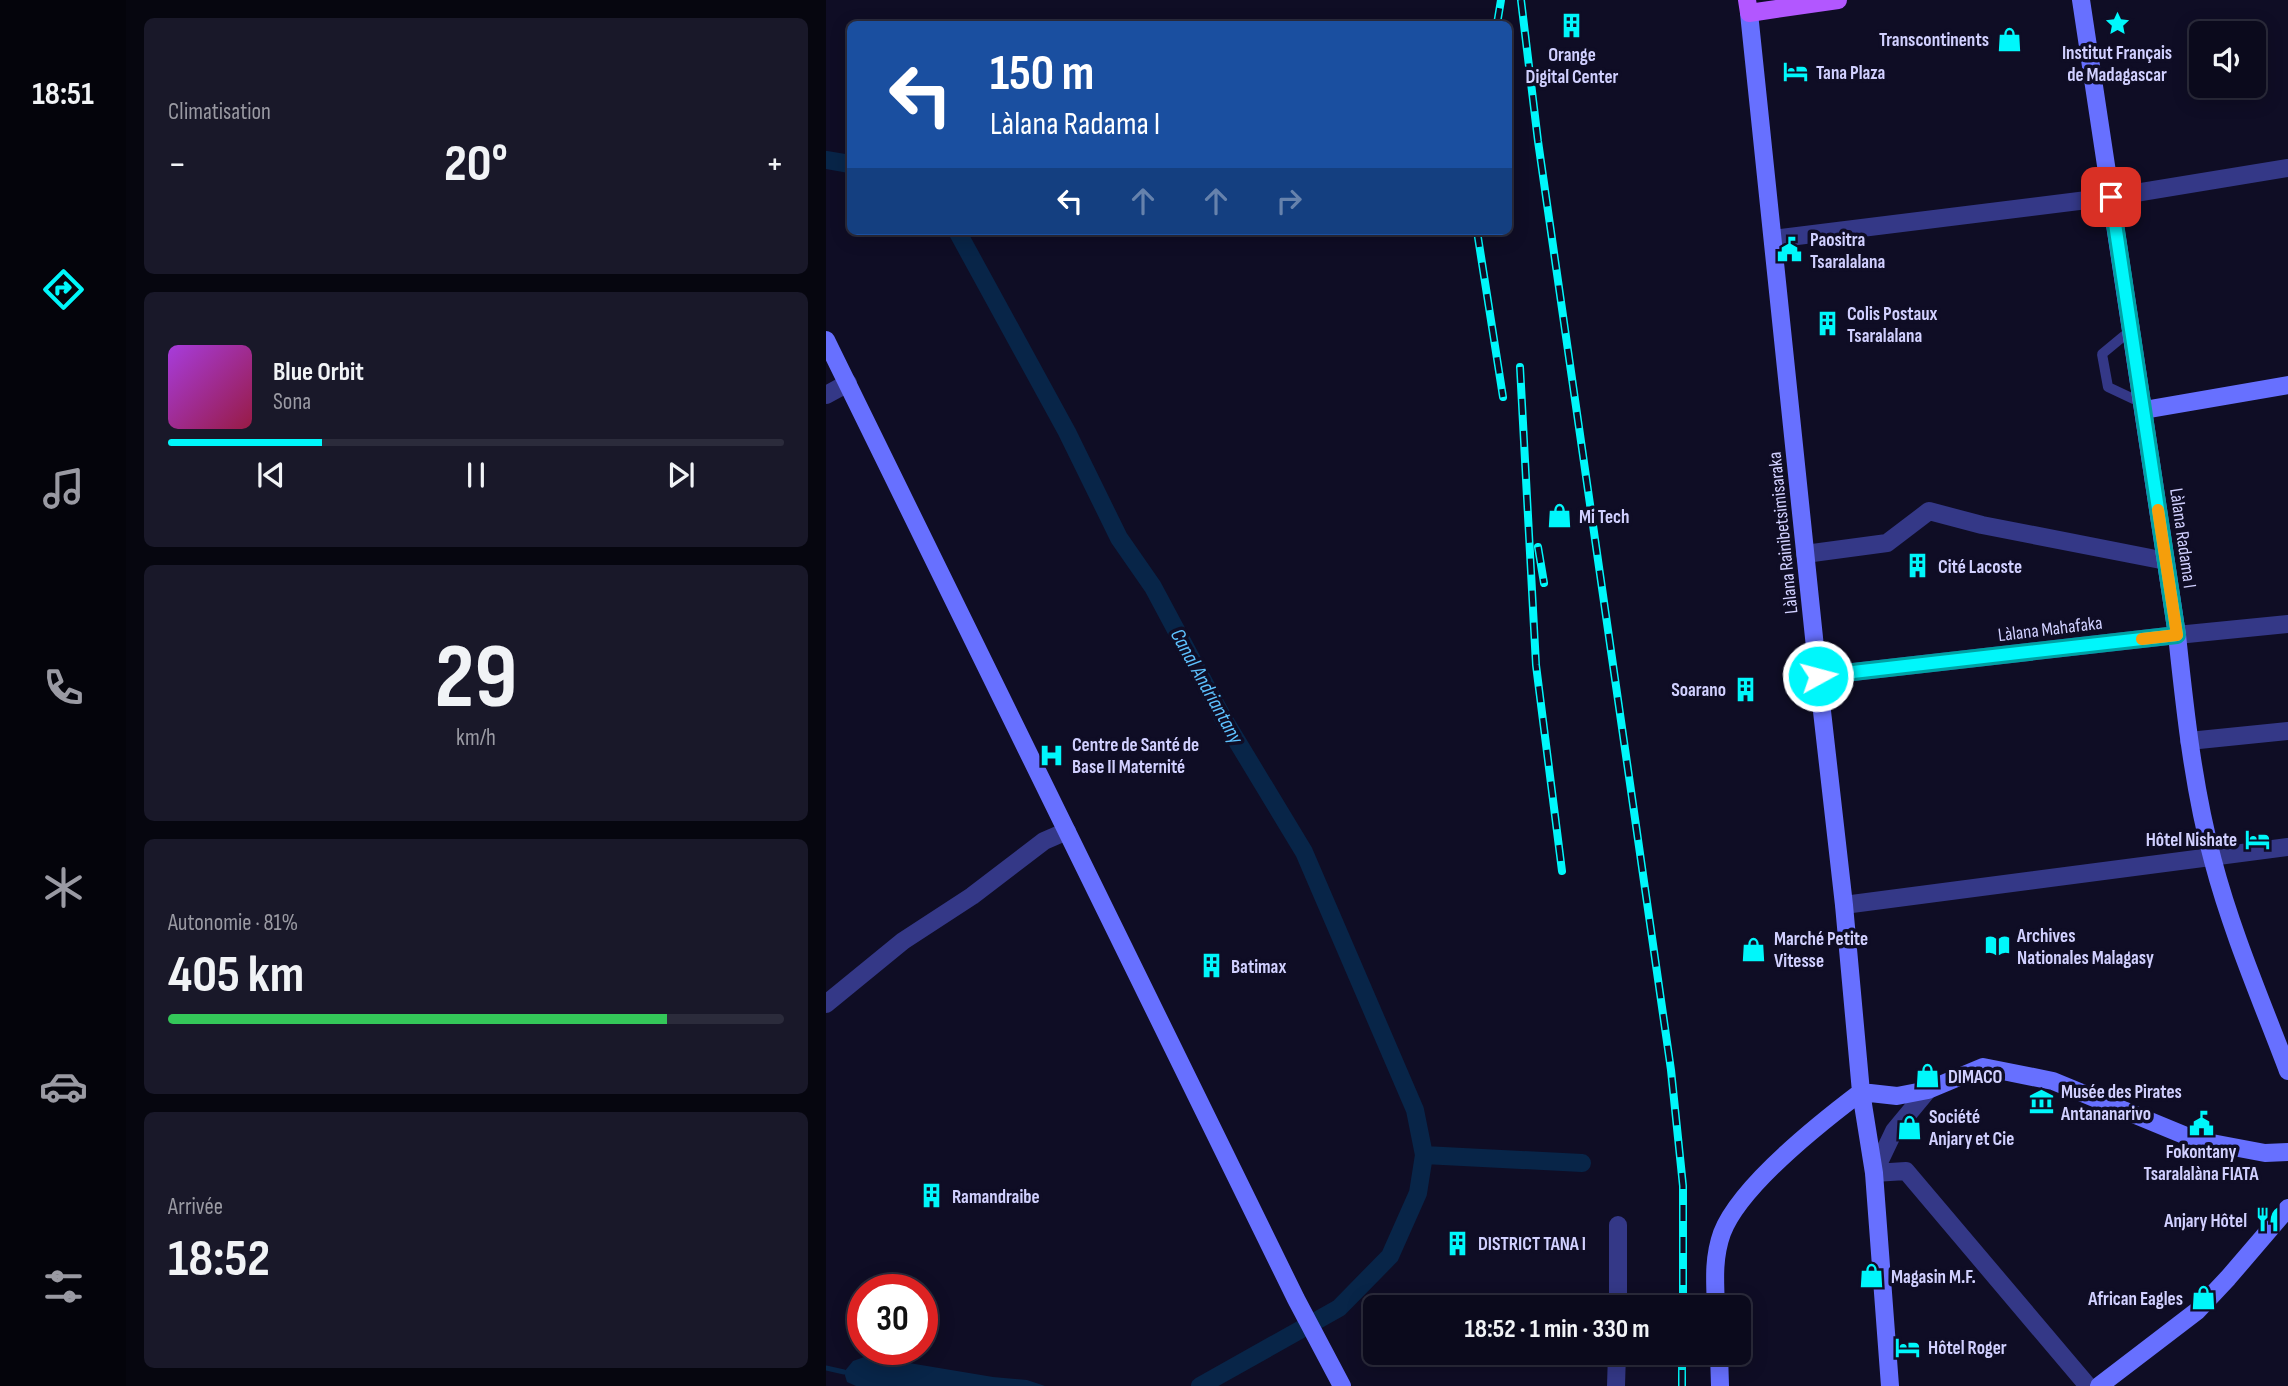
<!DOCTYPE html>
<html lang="fr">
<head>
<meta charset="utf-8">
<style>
	:root { --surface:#0b0a1c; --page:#191829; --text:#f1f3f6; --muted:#9a9aa3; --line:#2b2b3b; --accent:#00f7fb }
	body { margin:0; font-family:"Sofia Sans Condensed",sans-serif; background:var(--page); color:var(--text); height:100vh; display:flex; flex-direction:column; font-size:26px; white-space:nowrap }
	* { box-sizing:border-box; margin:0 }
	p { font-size:23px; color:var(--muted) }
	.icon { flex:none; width:38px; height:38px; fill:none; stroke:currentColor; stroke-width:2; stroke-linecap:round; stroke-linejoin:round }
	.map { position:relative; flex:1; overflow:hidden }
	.sheet { display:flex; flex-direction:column; gap:18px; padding:18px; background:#06060f; width:700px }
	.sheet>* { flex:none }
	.top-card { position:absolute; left:21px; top:21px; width:665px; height:214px; border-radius:10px; box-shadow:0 4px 18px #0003,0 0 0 2px var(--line); background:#1a4fa0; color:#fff; overflow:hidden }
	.fabs { position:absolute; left:1363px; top:21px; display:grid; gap:14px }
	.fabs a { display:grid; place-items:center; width:77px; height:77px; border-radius:10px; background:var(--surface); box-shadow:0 4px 18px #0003,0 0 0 2px var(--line); font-size:35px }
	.speed { position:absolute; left:21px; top:1274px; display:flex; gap:14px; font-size:35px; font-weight:700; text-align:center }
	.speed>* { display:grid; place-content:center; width:91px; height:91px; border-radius:50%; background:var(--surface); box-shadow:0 4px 18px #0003,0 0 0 2px var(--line); line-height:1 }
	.speed .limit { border:10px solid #d22; background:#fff; color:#111 }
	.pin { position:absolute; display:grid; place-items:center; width:60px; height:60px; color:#fff; margin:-30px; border-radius:14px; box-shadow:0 4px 10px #0006 }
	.me { position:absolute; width:77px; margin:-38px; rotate:83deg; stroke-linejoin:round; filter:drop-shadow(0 0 5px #0008) }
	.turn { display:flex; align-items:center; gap:24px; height:147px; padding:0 28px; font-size:32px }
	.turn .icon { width:91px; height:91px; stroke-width:2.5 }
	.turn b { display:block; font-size:49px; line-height:60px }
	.lanes { display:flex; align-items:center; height:66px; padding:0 28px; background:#0003; justify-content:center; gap:35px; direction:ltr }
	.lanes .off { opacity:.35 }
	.big { font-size:52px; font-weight:700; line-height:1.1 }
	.sheet .widget { flex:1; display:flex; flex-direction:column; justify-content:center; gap:10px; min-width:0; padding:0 24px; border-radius:10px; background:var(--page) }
	.sheet .dial { align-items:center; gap:0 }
	.dial b { font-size:91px; line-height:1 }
	.song { display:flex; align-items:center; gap:21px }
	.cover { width:84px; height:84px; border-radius:10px; background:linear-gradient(135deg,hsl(280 70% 55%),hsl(340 70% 35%)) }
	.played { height:7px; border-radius:4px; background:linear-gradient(90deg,var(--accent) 25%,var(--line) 25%) }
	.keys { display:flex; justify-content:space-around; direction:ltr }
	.heat { display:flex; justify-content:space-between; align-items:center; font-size:38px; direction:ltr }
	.charge { height:10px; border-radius:5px; background:linear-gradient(90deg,#34c759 81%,var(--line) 0) }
	.trip { position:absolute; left:537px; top:1295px; width:388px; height:70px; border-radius:10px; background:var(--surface); box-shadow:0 4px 18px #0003,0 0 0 2px var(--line); font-weight:700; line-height:70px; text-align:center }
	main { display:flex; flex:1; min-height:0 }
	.tab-bar { display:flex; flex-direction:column; width:126px; justify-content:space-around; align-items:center; background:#04040b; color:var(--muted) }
	.tab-bar .icon { width:49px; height:49px }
	.tab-bar .on { color:var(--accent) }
	.tab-bar b { font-size:32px; color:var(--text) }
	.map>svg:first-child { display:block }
	.water { fill:#082548 }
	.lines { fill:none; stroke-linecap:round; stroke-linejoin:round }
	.stream { stroke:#082548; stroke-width:5 }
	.canal { stroke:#082548; stroke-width:18 }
	.lane { stroke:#343887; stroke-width:10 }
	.street { stroke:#343887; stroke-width:18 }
	.secondary { stroke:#6770ff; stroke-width:18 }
	.primary { stroke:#b257ff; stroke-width:18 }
	.rail-casing { stroke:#00f7fb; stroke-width:8 }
	.rail { stroke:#0f0d25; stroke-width:5; stroke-dasharray:16; stroke-linecap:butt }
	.route-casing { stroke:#00a1a3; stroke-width:18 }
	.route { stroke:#00f7fb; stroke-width:12 }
	.slow { stroke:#f59e0b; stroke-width:12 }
	.labels { text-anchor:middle; stroke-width:7; stroke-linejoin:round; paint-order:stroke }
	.poi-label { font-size:19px; font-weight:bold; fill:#d1d0ff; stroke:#0f0d25; text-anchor:start }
	.street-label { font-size:19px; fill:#d1d0ff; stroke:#0f0d25 }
	.water-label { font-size:21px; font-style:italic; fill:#5ec2ff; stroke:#0f0d25 }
</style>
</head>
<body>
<main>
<nav class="tab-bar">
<b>18:51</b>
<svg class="icon on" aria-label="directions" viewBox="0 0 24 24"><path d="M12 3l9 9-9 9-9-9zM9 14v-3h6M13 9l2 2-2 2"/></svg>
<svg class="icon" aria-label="music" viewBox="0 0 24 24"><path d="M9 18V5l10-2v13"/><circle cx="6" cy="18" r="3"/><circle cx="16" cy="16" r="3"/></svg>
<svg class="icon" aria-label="phone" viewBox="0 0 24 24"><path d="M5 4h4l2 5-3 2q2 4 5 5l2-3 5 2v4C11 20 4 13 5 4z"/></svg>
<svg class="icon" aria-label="climate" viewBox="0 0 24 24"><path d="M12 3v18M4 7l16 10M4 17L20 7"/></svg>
<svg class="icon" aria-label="car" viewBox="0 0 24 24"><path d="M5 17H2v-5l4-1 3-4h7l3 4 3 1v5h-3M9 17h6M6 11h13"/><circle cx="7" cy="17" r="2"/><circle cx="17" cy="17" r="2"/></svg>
<svg class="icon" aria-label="filters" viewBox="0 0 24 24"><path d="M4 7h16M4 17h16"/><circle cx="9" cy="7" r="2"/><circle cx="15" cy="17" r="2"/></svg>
</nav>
<section class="sheet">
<div class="widget"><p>Climatisation</p>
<div class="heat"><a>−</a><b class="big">20°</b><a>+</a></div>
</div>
<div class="widget">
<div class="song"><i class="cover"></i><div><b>Blue Orbit</b><p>Sona</p></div></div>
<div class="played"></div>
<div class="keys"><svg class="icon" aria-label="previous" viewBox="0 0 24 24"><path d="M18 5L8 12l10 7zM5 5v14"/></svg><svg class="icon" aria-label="pause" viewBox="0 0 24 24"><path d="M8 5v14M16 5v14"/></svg><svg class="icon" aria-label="next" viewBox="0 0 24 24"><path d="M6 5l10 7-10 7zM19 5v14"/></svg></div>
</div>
<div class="widget dial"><b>29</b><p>km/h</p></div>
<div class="widget"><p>Autonomie · 81%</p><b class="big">405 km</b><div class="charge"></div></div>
<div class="widget"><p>Arrivée</p><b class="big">18:52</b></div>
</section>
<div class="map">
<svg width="1462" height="1386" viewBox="0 0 1462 1386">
	<rect width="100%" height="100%" fill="#0f0d25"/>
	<path class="water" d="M41,1356L167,1377L201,1380L219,1386H30L21,1382L18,1372L27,1361Z"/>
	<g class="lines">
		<path class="stream" d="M0,1368L18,1372"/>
		<path class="canal" d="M0,160L24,164
			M131,231L241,432L293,538L327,587L397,718L478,852L589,1110L598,1155L592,1193L564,1256L513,1308L374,1386
			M598,1155L756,1163"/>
		<path class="lane" d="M1305,330L1276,354L1282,387L1316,403"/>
		<path class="street" d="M947,239L1285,197L1462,168
			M0,395L22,383
			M979,554L1061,543L1103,511L1156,525L1340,561
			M992,676L1351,635L1462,624
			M1363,741L1462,731
			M1018,905L1462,847
			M0,1004L77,941L146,896L218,841L241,831
			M1102,1090L1068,1131L1048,1173L1080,1171L1262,1386
			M792,1225V1307
			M790,1386L791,1353"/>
		<path class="secondary" d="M1255,0L1351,635C1359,710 1367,787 1387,861C1406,933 1436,1002 1462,1071
			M923,13L992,676L1018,905L1035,1092L1048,1173L1064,1386
			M0,340L470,1299L516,1386
			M1318,410L1462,385
			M890,1307C889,1282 887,1258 896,1233C914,1186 994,1123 1035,1092L1071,1096L1102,1090L1157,1067L1227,1081L1370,1140L1439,1153L1462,1152
			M893,1353L894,1386
			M1273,1386L1371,1311L1402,1278L1462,1208"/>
		<path class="primary" d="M921,0L923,13L1012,0"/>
		<defs>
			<path id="rail" d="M695,0L712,141L845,1070L857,1186V1307
				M671,24L675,0
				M651,231L677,397
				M694,367L710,665L736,871
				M712,547L718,583
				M856,1386V1353"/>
		</defs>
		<use href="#rail" class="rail-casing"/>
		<use href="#rail" class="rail"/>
	</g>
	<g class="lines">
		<defs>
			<path id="route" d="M992,676L1351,635L1285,197"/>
		</defs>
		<use href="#route" class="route-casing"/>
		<use href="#route" class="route"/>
		<path class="slow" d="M1316,639L1351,635L1332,510"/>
	</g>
	<defs>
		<symbol id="sight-bare" viewBox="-9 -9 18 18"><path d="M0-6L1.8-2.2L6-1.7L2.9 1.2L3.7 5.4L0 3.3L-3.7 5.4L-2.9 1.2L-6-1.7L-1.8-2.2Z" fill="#00f7fb" stroke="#0f0d25" stroke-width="2.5" paint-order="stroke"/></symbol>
		<symbol id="building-bare" viewBox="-9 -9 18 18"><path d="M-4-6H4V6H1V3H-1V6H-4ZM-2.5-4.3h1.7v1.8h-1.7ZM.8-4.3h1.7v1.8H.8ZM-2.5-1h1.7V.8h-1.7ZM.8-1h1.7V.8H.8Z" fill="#00f7fb" stroke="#0f0d25" stroke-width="2.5" paint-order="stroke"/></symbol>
		<symbol id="shop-bare" viewBox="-9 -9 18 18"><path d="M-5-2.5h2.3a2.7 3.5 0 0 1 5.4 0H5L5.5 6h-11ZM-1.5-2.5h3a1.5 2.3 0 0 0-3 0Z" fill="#00f7fb" stroke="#0f0d25" stroke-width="2.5" paint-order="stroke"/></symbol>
		<symbol id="hotel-bare" viewBox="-9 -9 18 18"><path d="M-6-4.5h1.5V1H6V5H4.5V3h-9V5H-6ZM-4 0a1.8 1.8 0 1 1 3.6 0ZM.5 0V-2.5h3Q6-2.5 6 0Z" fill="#00f7fb" stroke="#0f0d25" stroke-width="2.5" paint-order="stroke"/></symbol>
		<symbol id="civic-bare" viewBox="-9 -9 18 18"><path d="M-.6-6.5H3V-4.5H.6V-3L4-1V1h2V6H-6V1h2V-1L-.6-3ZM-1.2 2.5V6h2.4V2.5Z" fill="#00f7fb" stroke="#0f0d25" stroke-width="2.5" paint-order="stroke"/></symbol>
		<symbol id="hospital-bare" viewBox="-9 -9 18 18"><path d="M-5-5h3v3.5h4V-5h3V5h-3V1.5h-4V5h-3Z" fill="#00f7fb" stroke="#0f0d25" stroke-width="2.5" paint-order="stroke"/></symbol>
		<symbol id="library-bare" viewBox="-9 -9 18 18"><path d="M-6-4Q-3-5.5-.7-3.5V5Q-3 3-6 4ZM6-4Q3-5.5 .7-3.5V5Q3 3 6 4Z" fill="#00f7fb" stroke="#0f0d25" stroke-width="2.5" paint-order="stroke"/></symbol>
		<symbol id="museum-bare" viewBox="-9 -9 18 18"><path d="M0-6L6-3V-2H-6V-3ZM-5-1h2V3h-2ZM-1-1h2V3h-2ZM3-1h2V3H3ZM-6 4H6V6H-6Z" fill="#00f7fb" stroke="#0f0d25" stroke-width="2.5" paint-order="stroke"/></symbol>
		<symbol id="restaurant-bare" viewBox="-9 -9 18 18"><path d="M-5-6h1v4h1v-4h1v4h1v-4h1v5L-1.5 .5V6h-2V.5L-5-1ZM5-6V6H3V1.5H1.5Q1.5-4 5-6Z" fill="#00f7fb" stroke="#0f0d25" stroke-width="2.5" paint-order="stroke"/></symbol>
	</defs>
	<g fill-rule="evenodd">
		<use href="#sight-bare" x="1274" y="6" width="35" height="35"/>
		<use href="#building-bare" x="728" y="8" width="35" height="35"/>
		<use href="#shop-bare" x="1166" y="22" width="35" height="35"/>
		<use href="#hotel-bare" x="952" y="54" width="35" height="35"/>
		<use href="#civic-bare" x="946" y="232" width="35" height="35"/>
		<use href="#building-bare" x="984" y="306" width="35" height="35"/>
		<use href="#shop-bare" x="716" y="498" width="35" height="35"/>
		<use href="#building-bare" x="1074" y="548" width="35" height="35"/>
		<use href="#building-bare" x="902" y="672" width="35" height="35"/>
		<use href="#hospital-bare" x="208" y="738" width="35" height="35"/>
		<use href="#hotel-bare" x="1414" y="822" width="35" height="35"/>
		<use href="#library-bare" x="1154" y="928" width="35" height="35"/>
		<use href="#shop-bare" x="910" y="932" width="35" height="35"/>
		<use href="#building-bare" x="368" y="948" width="35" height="35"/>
		<use href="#shop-bare" x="1084" y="1058" width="35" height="35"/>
		<use href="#museum-bare" x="1198" y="1084" width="35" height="35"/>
		<use href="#civic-bare" x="1358" y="1106" width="35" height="35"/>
		<use href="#shop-bare" x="1066" y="1110" width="35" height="35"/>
		<use href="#building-bare" x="88" y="1178" width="35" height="35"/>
		<use href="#restaurant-bare" x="1424" y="1202" width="35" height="35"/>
		<use href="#building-bare" x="614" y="1226" width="35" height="35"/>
		<use href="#shop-bare" x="1028" y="1258" width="35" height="35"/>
		<use href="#shop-bare" x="1360" y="1280" width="35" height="35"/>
		<use href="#hotel-bare" x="1064" y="1330" width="35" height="35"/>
	</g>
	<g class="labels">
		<g class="poi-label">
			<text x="1163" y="46" text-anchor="end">Transcontinents</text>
			<text x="1291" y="59" text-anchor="middle">Institut Français<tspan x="1291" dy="22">de Madagascar</tspan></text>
			<text x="746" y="61" text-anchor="middle">Orange<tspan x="746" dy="22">Digital Center</tspan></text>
			<text x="990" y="79">Tana Plaza</text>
			<text x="984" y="246">Paositra<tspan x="984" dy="22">Tsaralalana</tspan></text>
			<text x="1021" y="320">Colis Postaux<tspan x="1021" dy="22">Tsaralalana</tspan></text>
			<text x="753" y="523">Mi Tech</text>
			<text x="1112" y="573">Cité Lacoste</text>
			<text x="900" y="696" text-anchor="end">Soarano</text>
			<text x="246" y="751">Centre de Santé de<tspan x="246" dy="22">Base II Maternité</tspan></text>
			<text x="1411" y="846" text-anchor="end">Hôtel Nishate</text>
			<text x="1191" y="942">Archives<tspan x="1191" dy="22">Nationales Malagasy</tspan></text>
			<text x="948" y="945">Marché Petite<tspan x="948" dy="22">Vitesse</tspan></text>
			<text x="405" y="973">Batimax</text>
			<text x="1122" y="1083">DIMACO</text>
			<text x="1235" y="1098">Musée des Pirates<tspan x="1235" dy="22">Antananarivo</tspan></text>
			<text x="1103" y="1123">Société<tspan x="1103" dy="22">Anjary et Cie</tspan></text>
			<text x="1375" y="1158" text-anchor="middle">Fokontany<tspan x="1375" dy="22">Tsaralalàna FIATA</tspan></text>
			<text x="126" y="1203">Ramandraibe</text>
			<text x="1421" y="1227" text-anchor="end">Anjary Hôtel</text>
			<text x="652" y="1250">DISTRICT TANA I</text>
			<text x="1065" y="1283">Magasin M.F.</text>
			<text x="1357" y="1305" text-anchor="end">African Eagles</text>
			<text x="1102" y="1354">Hôtel Roger</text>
		</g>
		<g class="street-label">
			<text transform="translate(956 533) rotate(-96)" y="7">Làlana Rainibetsimisaraka</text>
			<text transform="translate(1358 538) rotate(82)" y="7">Làlana Radama I</text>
			<text transform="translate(1224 628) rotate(-7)" y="7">Làlana Mahafaka</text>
		</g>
		<g class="water-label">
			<text transform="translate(381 686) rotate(61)" y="7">Canal Andriantany</text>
		</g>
	</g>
</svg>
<div class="fabs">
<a><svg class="icon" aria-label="sound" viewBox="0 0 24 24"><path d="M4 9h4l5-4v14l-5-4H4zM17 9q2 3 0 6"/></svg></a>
</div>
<div class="speed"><div class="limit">30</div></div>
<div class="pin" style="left:1285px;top:197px;background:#d93025"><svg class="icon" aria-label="arrive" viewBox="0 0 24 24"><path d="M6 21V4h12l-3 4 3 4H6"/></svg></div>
<svg class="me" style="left:992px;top:676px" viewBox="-20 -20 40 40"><circle r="17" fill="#00f7fb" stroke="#fff" stroke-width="3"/><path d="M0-11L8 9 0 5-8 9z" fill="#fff"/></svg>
<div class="trip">18:52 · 1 min · 330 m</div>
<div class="top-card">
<div class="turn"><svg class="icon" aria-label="left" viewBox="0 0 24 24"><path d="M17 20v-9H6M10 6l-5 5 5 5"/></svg><div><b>150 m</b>Làlana Radama I</div></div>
<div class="lanes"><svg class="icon" aria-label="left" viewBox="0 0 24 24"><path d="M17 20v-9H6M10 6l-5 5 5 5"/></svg><svg class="icon off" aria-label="ahead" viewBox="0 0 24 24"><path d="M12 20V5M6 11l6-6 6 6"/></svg><svg class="icon off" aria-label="ahead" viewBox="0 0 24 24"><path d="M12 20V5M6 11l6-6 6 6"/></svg><svg class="icon off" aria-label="right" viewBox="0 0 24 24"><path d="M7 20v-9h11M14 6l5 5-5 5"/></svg></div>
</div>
</div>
</main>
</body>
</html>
